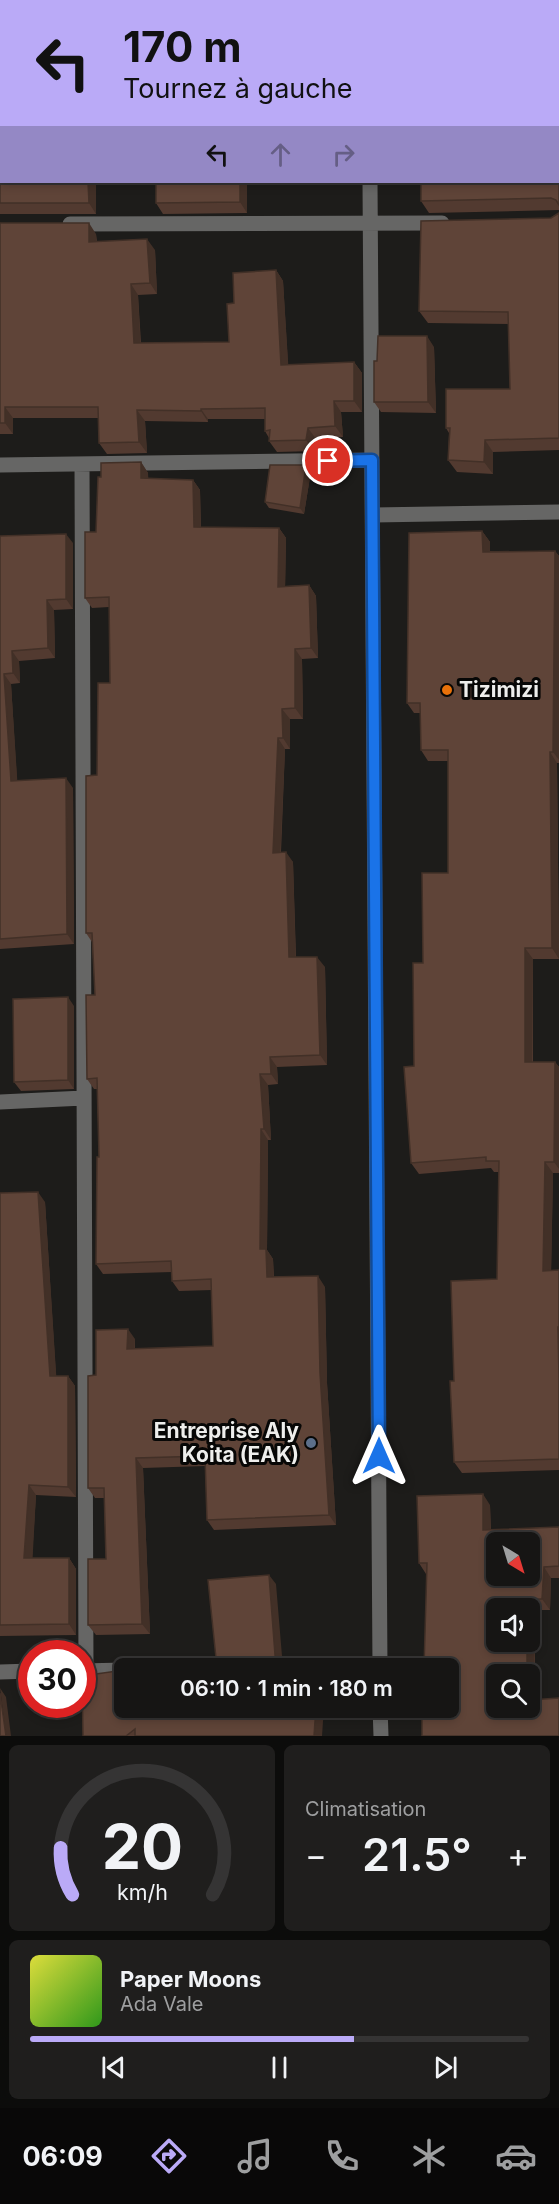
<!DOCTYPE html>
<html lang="fr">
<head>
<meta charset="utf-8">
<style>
	:root { --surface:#161514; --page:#1f1e1d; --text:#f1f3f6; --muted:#9e9fa0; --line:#353434; --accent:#baaaf7 }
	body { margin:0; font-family:Inter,sans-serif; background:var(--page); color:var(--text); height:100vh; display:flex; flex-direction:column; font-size:22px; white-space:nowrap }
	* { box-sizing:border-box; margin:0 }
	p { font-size:20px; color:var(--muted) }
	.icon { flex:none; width:33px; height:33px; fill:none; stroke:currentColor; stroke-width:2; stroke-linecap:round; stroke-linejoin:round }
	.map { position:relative; height:1736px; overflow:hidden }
	.details { display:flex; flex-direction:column; gap:9px; padding:9px; background:#0c0c0b; flex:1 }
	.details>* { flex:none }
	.top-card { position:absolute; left:0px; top:0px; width:560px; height:183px; box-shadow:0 3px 9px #0003,0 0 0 2px var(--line); background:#baaaf7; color:#111; overflow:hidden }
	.needle { width:39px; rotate:142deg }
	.controls { position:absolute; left:486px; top:1532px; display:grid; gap:12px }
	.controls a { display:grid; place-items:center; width:54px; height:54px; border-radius:9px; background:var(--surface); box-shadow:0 3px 9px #0003,0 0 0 2px var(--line); font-size:30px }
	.speed { position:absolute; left:18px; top:1640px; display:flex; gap:12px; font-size:30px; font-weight:700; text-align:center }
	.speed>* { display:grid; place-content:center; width:78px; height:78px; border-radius:50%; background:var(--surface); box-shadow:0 3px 9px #0003,0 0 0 2px var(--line); line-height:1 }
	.speed .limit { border:9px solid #d22; background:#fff; color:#111 }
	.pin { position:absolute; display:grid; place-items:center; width:51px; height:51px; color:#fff; margin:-26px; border:3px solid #fff; border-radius:50%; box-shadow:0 2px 6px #0007 }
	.me { position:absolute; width:66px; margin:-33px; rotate:0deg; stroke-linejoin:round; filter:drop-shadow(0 0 4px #0008) }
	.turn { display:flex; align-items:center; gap:21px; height:126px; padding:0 24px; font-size:27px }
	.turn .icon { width:78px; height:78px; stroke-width:2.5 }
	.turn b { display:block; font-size:42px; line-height:51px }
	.lanes { display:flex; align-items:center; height:57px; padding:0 24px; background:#0003; justify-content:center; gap:30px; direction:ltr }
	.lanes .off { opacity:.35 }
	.big { font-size:45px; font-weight:600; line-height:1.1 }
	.details .card { flex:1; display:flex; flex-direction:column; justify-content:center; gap:9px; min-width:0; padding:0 21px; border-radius:9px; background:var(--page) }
	.details .dial { align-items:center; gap:0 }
	.dial svg { height:156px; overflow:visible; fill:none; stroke:var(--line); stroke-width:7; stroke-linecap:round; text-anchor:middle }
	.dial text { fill:var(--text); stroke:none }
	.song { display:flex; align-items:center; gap:18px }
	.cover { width:72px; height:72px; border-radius:9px; background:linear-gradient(135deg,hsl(60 70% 55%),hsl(110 70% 35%)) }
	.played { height:6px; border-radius:3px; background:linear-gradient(90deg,var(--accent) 65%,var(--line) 65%) }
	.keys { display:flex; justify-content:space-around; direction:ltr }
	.heat { display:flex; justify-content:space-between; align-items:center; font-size:33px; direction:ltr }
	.details .tiles { flex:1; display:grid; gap:9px; grid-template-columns:1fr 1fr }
	.card:last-child { grid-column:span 2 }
	.trip { position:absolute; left:114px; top:1658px; width:345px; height:60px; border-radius:9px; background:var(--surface); box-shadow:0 3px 9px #0003,0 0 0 2px var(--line); font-weight:600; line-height:60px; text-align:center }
	.tabs { display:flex; height:96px; justify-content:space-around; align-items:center; background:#090808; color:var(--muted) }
	.tabs .icon { width:42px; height:42px }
	.tabs .on { color:var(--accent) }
	.tabs b { font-size:27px; color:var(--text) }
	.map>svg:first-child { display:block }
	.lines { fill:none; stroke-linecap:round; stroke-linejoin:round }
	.minor { stroke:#666665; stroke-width:15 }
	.wall { fill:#523a30 }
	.shaded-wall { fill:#423027 }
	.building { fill:#5f4438; stroke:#423027; stroke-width:1.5; fill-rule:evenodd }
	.route-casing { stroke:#114b97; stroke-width:15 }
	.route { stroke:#1a73e8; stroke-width:10 }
	.food-dot { fill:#e8710a; stroke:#070706; stroke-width:2 }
	.service-dot { fill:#5c6f8a; stroke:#070706; stroke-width:2 }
	.labels { text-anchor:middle; stroke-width:6; stroke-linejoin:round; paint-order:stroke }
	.poi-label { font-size:21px; font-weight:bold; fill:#eeeeec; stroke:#070706; text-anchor:start }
</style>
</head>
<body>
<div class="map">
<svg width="559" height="1736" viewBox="0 0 559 1736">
	<rect width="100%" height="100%" fill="#1d1c1a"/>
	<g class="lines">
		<path class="minor" d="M369,0V2
			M370,182L380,1668
			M70,224L442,223
			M82,464L86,1671
			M0,465L372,460
			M373,515L559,512
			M0,1102L84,1098
			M82,1671L124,1670
			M0,1672L32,1671
			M380,1707L381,1736"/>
	</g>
	<path class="wall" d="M559,20V210L429,213L421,201Z
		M0,25H2V110H0Z
		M0,160L96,182V214H0Z
		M156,182H247V213L163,214L156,203Z
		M559,213V450L493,452V474L457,472L448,460L449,433L446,428L510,389L509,324L428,323L419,311Z
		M0,223L96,234L97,242L155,250L157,294L138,295L141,343L229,342L234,303L276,270L283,281L288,365L354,362L362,373V412H341L343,437L316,439L314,451L277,452L269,441V438L265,431V419H208V422L145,421L147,453L107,454L99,443L98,418H13V434H0Z
		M434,347L436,413L381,412L374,402L377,361Z
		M141,462L148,473V479L193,480L200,490L201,527L279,528L286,538L285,586L309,585L316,596L318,658L302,659L303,719H290V749H285L281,852L293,862L296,957L325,967L327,1065L277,1067L278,1084L268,1085L271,1140H268L267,1250L273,1259L274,1277L325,1287L327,1383L336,1525L214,1530L207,1520L205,1466L143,1468L150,1634L96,1635L88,1625L106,1559L104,1498H95L88,1488L96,1375L135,1339V1349L213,1346L212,1290L179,1291L172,1281V1272L103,1274L96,1264L99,1157L97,1089H94L87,1079L95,995L92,942L86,933L97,775L110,683L109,607L92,608L85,598L96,532L101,477Z
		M306,465L311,471L304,514L269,508L265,502Z
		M482,531L490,542V551H555L559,556V763H557L559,959H533V1062H555L559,1067V1173H553L551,1270H559V1470L462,1473L454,1462V1381L497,1279L499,1172H494L491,1168L419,1174L411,1163L414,1066L423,963L448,873V761H428L421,750L420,713H414L407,703Z
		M0,536L73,543V609L54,610L55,658L19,661L20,683L11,684L17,781L73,788L74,944L0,949Z
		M74,1006V1089L21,1091L14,1082Z
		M0,1193L45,1202L56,1376H68L75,1386L76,1497L36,1495L32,1558H69L76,1569V1635L0,1636Z
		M490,1505L491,1530L559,1527V1578H551L550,1610H535V1700L559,1736L426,1574L419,1563Z
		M82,1704L322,1736H83Z"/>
	<path class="shaded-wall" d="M88,182H96V214L89,203Z
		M240,182H247V213L240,202Z
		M89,223L96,234L97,253L89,242Z
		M147,239L155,250L157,294L150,283Z
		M276,270L283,281L289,376L281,365Z
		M131,284L138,295L141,354L134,343Z
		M427,336L434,347L436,413L428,402Z
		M354,362L362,373V412L354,401Z
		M334,401L341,412L343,437L335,426Z
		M5,407L13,418V434L5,423Z
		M201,409L208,419V422L201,411Z
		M137,410L145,421L147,453L139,442Z
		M308,428L316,439L314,451L306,440Z
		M485,440L493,452V474L484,462Z
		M141,462L148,473L149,489L141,478Z
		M306,465L311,471L304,514L300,508Z
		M193,480L200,490L201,538L194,527Z
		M279,528L286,538L285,597L278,587Z
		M482,531L490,542V562L483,552Z
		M66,534L73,543V609L66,599Z
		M555,551L559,556V760L553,752Z
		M309,585L316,596L318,658L311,648Z
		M47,600L54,610L55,658L48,648Z
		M295,649L302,659L303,719L295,708Z
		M12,651L19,661L20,683L13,673Z
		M4,674L11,684L18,791L11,781Z
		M282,709L290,719V749L283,738Z
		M278,738L285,749L280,863L273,853Z
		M550,752L557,763L559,959L552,948Z
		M66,778L73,788L74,944L67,934Z
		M286,852L293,862L296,968L289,957Z
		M525,948L533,959L532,1073L525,1062Z
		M317,957L325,967L327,1065L320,1055Z
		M68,997L74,1006V1089L68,1080Z
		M270,1057L277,1067L278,1084L271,1074Z
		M555,1062L559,1067V1169L554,1162Z
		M260,1074L268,1085L271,1140L264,1129Z
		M261,1129L268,1140L267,1250L273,1259L274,1287L267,1277L260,1249Z
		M545,1162L553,1173L551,1281L543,1271Z
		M38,1192L45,1202L57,1387L50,1376Z
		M318,1276L325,1287L327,1383L336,1525L329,1515L320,1373Z
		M558,1327L559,1329V1378Z
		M128,1329L135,1339L134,1359L127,1349Z
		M68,1376L75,1386L76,1497L68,1487Z
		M136,1458L143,1468L150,1634L142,1624Z
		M29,1485L36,1495L32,1569L24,1558Z
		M483,1494L490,1505L491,1541L483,1530Z
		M69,1558L76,1569V1635L69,1624Z
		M544,1567L551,1578L550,1610L542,1599Z
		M269,1575L276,1584L283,1668H276Z
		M528,1599L535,1610L534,1712L530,1705V1674H527V1641H530V1608H527Z
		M0,1688L6,1697L11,1736H6Z
		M316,1707H324L322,1736H314Z"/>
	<path class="building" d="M261,0H319V2H261Z
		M559,20V205L556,200L551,198L421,201V182H558V21Z
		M0,25H2V99H0Z
		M0,160H2V182H88L89,203H0Z
		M156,182H240V202L156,203Z
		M559,213V438L485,440L484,462L448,460L450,428H446V389H510L508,312L419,311L421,221L551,218Z
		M0,223H89V242L147,239L150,283L131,284L134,343L229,342L227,304L234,303L233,273L276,270L281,365L354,362V401H334L335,426L308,428L306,440L269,441L270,430L265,431V408L201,409V411L137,410L139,442L99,443L98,407H5V423H0Z
		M378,336H427L428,402H374V361H377Z
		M141,462V478L193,480L194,527L279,528L278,587L309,585L311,648L295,649V708L282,709L283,738H278L273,853L286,852L289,957H317L320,1055L270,1057L271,1074H260L264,1129H261L260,1249H266L267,1277L318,1276L320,1373L329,1515L207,1520L205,1456L136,1458L142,1624L88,1625V1559H106L104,1488H88V1376L96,1375V1330L128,1329L127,1349L213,1346L211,1279L172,1281L171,1261L96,1264L97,1157H99L97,1078L87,1079L86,995H95L92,933H86V776L97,775L98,683H110L109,597L85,598V532H96L98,477H101V463Z
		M270,465H306L300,508L265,502Z
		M482,531L483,552L555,551L553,752H550L552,948H525V1062H555L554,1162H545L543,1271L559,1270V1327H558L559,1378V1459L454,1462L450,1381H454L451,1281L497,1279L499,1161H486V1157L411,1163L404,1067L414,1066L413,963H423L422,873H448V750H421L420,703H407L409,533Z
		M66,534V599L47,600L48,648L12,651L13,673L4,674L11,781L66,778L67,934L0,939V536Z
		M68,997V1080L14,1082L13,999Z
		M38,1192L50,1376H68V1487L29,1485L24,1558H69V1624L0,1625V1193Z
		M483,1494V1530L559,1527V1566L544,1567L542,1599H528L527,1608H496V1641H527V1674H496V1707H530V1700L559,1698V1736H422V1707H448V1668H424L427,1563H419L417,1496ZM496,1542H530V1575H496Z
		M269,1575L276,1668H142L216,1658L208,1580Z
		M124,1670V1707H316L314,1736H135V1729L126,1736H83L82,1676Z
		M0,1693L6,1736H0Z"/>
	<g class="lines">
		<defs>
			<path id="route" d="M328,461L372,460L379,1456"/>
		</defs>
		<use href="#route" class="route-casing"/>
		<use href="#route" class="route"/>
	</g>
	<circle class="food-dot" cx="447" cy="690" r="6"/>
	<circle class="service-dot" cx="311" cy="1443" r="6"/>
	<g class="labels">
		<g class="poi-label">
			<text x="459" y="697">Tizimizi</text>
			<text x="299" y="1438" text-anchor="end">Entreprise Aly<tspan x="299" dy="24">Koita (EAK)</tspan></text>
		</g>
	</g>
</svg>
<div class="controls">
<a><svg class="needle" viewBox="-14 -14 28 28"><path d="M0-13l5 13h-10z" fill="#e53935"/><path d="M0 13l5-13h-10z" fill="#9e9fa0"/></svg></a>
<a><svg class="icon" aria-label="sound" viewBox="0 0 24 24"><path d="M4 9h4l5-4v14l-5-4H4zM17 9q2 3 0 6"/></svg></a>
<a><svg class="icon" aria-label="search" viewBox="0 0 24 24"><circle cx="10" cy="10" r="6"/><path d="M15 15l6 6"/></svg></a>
</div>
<div class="speed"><div class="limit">30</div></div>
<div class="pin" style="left:328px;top:461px;background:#d93025"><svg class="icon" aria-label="arrive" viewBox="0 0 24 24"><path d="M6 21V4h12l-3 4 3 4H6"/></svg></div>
<svg class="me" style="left:379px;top:1456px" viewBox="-20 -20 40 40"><path d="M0-17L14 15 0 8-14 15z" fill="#1a73e8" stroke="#fff" stroke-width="4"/></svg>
<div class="trip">06:10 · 1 min · 180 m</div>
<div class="top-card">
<div class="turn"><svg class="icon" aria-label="left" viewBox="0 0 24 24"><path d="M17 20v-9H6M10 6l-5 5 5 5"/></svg><div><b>170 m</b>Tournez à gauche</div></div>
<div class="lanes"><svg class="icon" aria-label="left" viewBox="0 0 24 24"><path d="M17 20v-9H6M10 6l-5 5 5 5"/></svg><svg class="icon off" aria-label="ahead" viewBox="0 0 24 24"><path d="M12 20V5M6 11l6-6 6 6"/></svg><svg class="icon off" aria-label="right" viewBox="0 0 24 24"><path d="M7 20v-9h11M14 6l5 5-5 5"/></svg></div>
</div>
</div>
<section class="details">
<div class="tiles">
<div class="card dial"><svg viewBox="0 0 100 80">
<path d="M14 69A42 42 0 1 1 86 69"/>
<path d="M14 69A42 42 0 0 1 8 45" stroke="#baaaf7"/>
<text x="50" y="56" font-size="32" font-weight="700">20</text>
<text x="50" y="72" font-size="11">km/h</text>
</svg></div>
<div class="card"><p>Climatisation</p>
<div class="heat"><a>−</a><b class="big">21.5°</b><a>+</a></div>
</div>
<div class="card">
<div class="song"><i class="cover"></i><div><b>Paper Moons</b><p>Ada Vale</p></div></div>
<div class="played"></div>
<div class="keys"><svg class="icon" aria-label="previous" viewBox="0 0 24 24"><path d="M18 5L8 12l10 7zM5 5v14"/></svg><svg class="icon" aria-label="pause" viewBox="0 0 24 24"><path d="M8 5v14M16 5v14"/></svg><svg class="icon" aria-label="next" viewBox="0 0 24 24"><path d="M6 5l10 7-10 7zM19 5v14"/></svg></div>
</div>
</div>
</section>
<nav class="tabs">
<b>06:09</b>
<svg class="icon on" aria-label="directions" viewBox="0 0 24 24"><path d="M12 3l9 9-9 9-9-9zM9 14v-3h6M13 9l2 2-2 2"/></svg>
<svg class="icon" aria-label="music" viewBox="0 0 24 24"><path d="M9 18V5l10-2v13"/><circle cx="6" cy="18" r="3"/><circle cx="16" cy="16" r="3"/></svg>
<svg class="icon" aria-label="phone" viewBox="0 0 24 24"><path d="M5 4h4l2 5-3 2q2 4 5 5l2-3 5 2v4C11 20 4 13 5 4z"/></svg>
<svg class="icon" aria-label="climate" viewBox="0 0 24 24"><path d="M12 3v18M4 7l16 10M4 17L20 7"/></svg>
<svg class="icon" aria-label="car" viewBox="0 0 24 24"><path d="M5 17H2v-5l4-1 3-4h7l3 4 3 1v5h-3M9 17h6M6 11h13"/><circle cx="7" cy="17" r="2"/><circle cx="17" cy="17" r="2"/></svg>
</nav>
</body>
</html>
